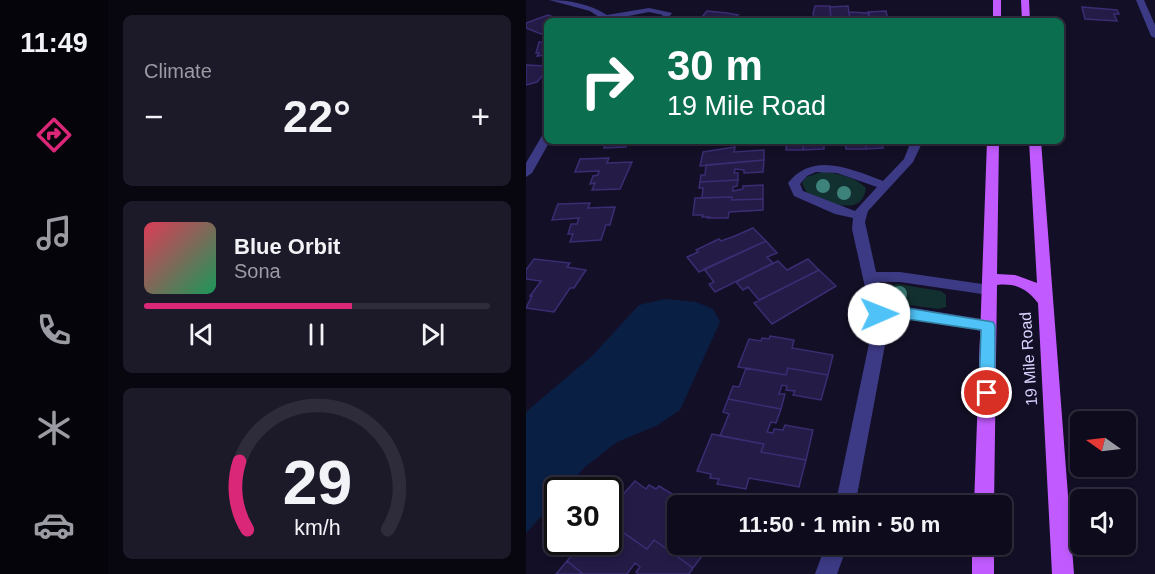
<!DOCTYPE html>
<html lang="en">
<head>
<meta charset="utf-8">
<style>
	:root { --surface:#0e0b1c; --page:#1c1929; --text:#f1f3f6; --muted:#9b9ba3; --line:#2e2b3b; --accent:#db2777 }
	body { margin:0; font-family:Helvetica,sans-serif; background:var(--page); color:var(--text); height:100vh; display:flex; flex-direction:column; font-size:22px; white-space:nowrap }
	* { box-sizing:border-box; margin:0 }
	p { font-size:20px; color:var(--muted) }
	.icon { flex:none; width:33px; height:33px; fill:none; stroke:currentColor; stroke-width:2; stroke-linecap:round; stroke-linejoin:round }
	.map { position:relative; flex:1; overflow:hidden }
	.details { display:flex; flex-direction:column; gap:15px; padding:15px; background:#08060f; width:418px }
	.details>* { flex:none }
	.guide { position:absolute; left:18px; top:18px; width:520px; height:126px; border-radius:9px; box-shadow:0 3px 9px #0003,0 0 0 2px var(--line); background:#0b6e4f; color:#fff; overflow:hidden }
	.needle { width:39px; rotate:284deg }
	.controls { position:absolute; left:544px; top:411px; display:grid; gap:12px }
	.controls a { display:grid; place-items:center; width:66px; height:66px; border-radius:9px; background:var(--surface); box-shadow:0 3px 9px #0003,0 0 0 2px var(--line); font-size:30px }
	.speed { position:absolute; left:18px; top:477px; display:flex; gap:12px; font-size:30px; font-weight:700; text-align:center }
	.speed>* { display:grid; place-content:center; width:78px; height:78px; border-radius:50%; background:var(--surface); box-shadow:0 3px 9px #0003,0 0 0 2px var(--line); line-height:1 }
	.speed .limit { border:3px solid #111; border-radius:9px; background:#fff; color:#111 }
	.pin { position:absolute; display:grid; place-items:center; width:51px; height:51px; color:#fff; margin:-26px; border:3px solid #fff; border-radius:50%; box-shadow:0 2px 6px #0007 }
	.me { position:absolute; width:66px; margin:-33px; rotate:89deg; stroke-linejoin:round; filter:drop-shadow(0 0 4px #0008) }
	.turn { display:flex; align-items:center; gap:21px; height:126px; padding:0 24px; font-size:27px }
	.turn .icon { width:78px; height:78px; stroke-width:2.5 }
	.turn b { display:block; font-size:42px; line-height:51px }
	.big { font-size:45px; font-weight:700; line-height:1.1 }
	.details .widget { flex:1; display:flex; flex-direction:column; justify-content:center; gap:9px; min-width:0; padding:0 21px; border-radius:9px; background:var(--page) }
	.details .dial { align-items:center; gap:0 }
	.dial svg { height:156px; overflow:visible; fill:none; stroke:var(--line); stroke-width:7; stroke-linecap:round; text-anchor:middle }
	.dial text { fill:var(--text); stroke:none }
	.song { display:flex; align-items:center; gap:18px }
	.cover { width:72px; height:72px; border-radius:9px; background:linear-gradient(135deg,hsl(350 70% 55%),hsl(150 70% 35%)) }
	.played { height:6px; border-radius:3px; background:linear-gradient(90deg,var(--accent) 60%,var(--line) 60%) }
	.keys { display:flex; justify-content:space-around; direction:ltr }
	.heat { display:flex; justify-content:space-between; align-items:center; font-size:33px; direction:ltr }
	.trip { position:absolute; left:141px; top:495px; width:345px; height:60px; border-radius:9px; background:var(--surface); box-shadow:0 3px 9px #0003,0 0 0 2px var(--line); font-weight:700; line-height:60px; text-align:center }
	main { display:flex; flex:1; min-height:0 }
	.menu { display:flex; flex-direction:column; width:108px; justify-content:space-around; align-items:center; background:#06040b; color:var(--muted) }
	.menu .icon { width:42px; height:42px }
	.menu .selected { color:var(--accent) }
	.menu b { font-size:27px; color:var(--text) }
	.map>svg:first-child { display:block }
	.green { fill:#12302f }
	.water { fill:#0a1f44 }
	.building { fill:#241b47; stroke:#3b2d73; stroke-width:1.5 }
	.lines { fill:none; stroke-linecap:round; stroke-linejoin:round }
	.minor { fill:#3d3a85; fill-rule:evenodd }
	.major { fill:#c25bff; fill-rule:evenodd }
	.tree { fill:#3d827b }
	.route { fill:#4fc3f7; stroke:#337fa1; stroke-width:1.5 }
	.labels { text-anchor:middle; stroke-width:6; stroke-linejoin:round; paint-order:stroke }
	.street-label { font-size:16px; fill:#d9d4ff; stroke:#130f26 }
</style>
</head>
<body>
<main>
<nav class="menu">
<b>11:49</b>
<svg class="icon selected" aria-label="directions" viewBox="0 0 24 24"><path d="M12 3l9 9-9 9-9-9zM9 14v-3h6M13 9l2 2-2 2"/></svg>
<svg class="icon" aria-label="music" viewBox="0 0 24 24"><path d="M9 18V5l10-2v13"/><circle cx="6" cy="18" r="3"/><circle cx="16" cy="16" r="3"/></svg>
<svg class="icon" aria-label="phone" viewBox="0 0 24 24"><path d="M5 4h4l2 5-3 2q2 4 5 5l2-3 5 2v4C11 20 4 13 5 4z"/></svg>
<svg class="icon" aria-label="climate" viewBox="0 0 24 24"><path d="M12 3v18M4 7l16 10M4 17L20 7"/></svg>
<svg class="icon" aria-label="car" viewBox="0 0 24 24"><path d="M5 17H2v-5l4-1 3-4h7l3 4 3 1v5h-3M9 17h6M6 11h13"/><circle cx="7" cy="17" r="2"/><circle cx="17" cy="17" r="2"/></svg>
</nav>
<section class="details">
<div class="widget"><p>Climate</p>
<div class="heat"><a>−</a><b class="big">22°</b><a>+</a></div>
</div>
<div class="widget">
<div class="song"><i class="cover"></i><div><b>Blue Orbit</b><p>Sona</p></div></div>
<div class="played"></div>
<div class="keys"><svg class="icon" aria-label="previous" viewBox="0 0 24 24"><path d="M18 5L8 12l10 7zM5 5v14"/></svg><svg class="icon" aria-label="pause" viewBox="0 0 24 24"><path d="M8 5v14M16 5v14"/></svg><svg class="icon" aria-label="next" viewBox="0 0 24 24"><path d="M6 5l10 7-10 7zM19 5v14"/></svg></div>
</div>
<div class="widget dial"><svg viewBox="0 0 100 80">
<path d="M14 69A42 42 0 1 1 86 69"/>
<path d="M14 69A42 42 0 0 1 10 34" stroke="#db2777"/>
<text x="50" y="56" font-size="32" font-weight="700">29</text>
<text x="50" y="72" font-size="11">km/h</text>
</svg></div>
</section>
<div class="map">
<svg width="629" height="574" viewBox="0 0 629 574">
	<rect width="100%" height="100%" fill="#130f26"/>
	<path class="green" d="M296,172C309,172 331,178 340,188C336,220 298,200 281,193L276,183L280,177Z
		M371,284L415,291L420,295V307L413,309L367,303L361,299L360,291L363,286Z"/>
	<path class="water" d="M139,299L170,302L187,309L194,322L154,410L130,426L91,442L58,468L39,490H32L31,499L0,533V412L67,355L113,305Z"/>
	<path class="building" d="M289,6H304L305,21H290L287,14Z
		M322,6L324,20L305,21L304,7Z
		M556,7L591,10L593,14H588L591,21L559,19Z
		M181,11L201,13L212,15L203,21H179L185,18L176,17Z
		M360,11L362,20L360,21H344L342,12Z
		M323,12L343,13L344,21H324Z
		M22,15L30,18L21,21V32L15,34L0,28V23Z
		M13,42H21V55L11,56L13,53H10Z
		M0,65L21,66V75H17L11,82L0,85Z
		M76,141H110L102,142L100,147L78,148L80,143H75Z
		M261,141H278L277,150H260Z
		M278,141H298V149L277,150Z
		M319,141H339L340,149H320Z
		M339,141H356L357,148L340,149Z
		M209,147L208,152L238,150V160L174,166L177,152Z
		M83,158L81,163L106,162L94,189L66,190L69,183L64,184L67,176L72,175L73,171L49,172L54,159Z
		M238,160L237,172L218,173V170L209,169L208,173H212V180L174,182L175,175H179L180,165Z
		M212,180L211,186L207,187V191L217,189V186L237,185V199L206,200V197L176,198L177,188H173L174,182Z
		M206,197V200L237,199V210L203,212L202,218H182L183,217H176L177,215H167L169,198Z
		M64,203L62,208L89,207L84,225H80L75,240L44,242L47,234H42L45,224H51L53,218L26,220L32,204Z
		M227,228L240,241L173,272L161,257L172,252L170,250L193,239L195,241L209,236Z
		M240,241L251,253L241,257L247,263L189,292L183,284L188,282L178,269Z
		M8,259L44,263L41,267L60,270L48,288H44L28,312L0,308L6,296H4L15,281L0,279V270Z
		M282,259L293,270L233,300L222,287L217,290L210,282L252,261L261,270Z
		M293,270L310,286L246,324L228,303Z
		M244,336L268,340L266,348L307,355L302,375L262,368L260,375L212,367L223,339L235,341L236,338L243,339Z
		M220,368L260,375L262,368L302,375L295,400L267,395L269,391L260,390L261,386L256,385L253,394H259L255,409L202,399L207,386L213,387Z
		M202,399L255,409L250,423L245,422L241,432L247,433L248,429L257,430L259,425L287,430L280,460L235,452L238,444L194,436L203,414L197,412Z
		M186,434L238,444L235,452L280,460L273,487L223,478L220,489L191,484L193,479L184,478L185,474L171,471Z
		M109,481L120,489L123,485L130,489L133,486L156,500L147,511L152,514V544H185L167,568L128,540L121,549L82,522V511Z
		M84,523L121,549L128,540L167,568L163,574H112L110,572L114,567L109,563L101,574H57L41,561L56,544L61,548L67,542H82Z
		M41,561L57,574H30Z"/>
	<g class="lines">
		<path class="minor" d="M23,0C43,0 64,4 81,15L123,8L146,13L140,21H130L137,15L123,12L87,19L89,21H79L64,11Z
			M610,0H618L629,25V38L625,36Z
			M21,133V141H24L6,173L0,177V163L17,134Z
			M385,141H397L387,162L342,211L339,222L350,272H374L463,285L468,286L471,290L468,294L463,295L374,282H353L359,308L381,307L462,320L468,322L470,326L468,330L462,332L381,319L361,320V334L329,506H309L345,334V314L326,229L327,218L309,214L268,196L262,183C287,151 325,169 357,181L378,159ZM290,172L311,173L351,187L329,211L277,191L274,184L281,176Z
			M300,544H322L311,574H289Z"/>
		<path class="major" d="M467,0H475V21H467Z
			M495,0H503L504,21H496Z
			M461,141H473L471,274L489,275L511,283L503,141H515L548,574H526L512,303C501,288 489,283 471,285L468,506H448Z
			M446,544H468V574H446Z"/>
	</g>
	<g class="tree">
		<circle cx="297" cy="186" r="7"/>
		<circle cx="318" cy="193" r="7"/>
		<circle cx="373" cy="294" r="8"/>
	</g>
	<path class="route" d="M381,308L467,322L469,326V393L466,398L461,400L455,398L453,393L455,330L381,319H353L346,314L353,309Z"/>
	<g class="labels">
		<g class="street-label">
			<text transform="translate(502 359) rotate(-94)" y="6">19 Mile Road</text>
		</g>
	</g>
</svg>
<div class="controls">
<a><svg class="needle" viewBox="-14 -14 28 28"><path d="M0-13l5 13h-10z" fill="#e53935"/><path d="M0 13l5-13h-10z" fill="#9b9ba3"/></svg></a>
<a><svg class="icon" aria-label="sound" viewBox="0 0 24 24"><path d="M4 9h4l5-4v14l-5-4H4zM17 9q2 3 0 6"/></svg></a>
</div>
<div class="speed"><div class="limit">30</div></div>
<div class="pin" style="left:461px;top:393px;background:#d93025"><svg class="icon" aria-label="arrive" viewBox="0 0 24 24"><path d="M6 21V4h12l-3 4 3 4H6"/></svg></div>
<svg class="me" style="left:353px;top:314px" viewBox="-20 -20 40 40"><circle r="19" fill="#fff"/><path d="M0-13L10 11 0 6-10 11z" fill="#4fc3f7"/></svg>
<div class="trip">11:50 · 1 min · 50 m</div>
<div class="guide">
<div class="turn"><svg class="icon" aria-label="right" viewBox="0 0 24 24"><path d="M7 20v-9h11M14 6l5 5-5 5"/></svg><div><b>30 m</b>19 Mile Road</div></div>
</div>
</div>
</main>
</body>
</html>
